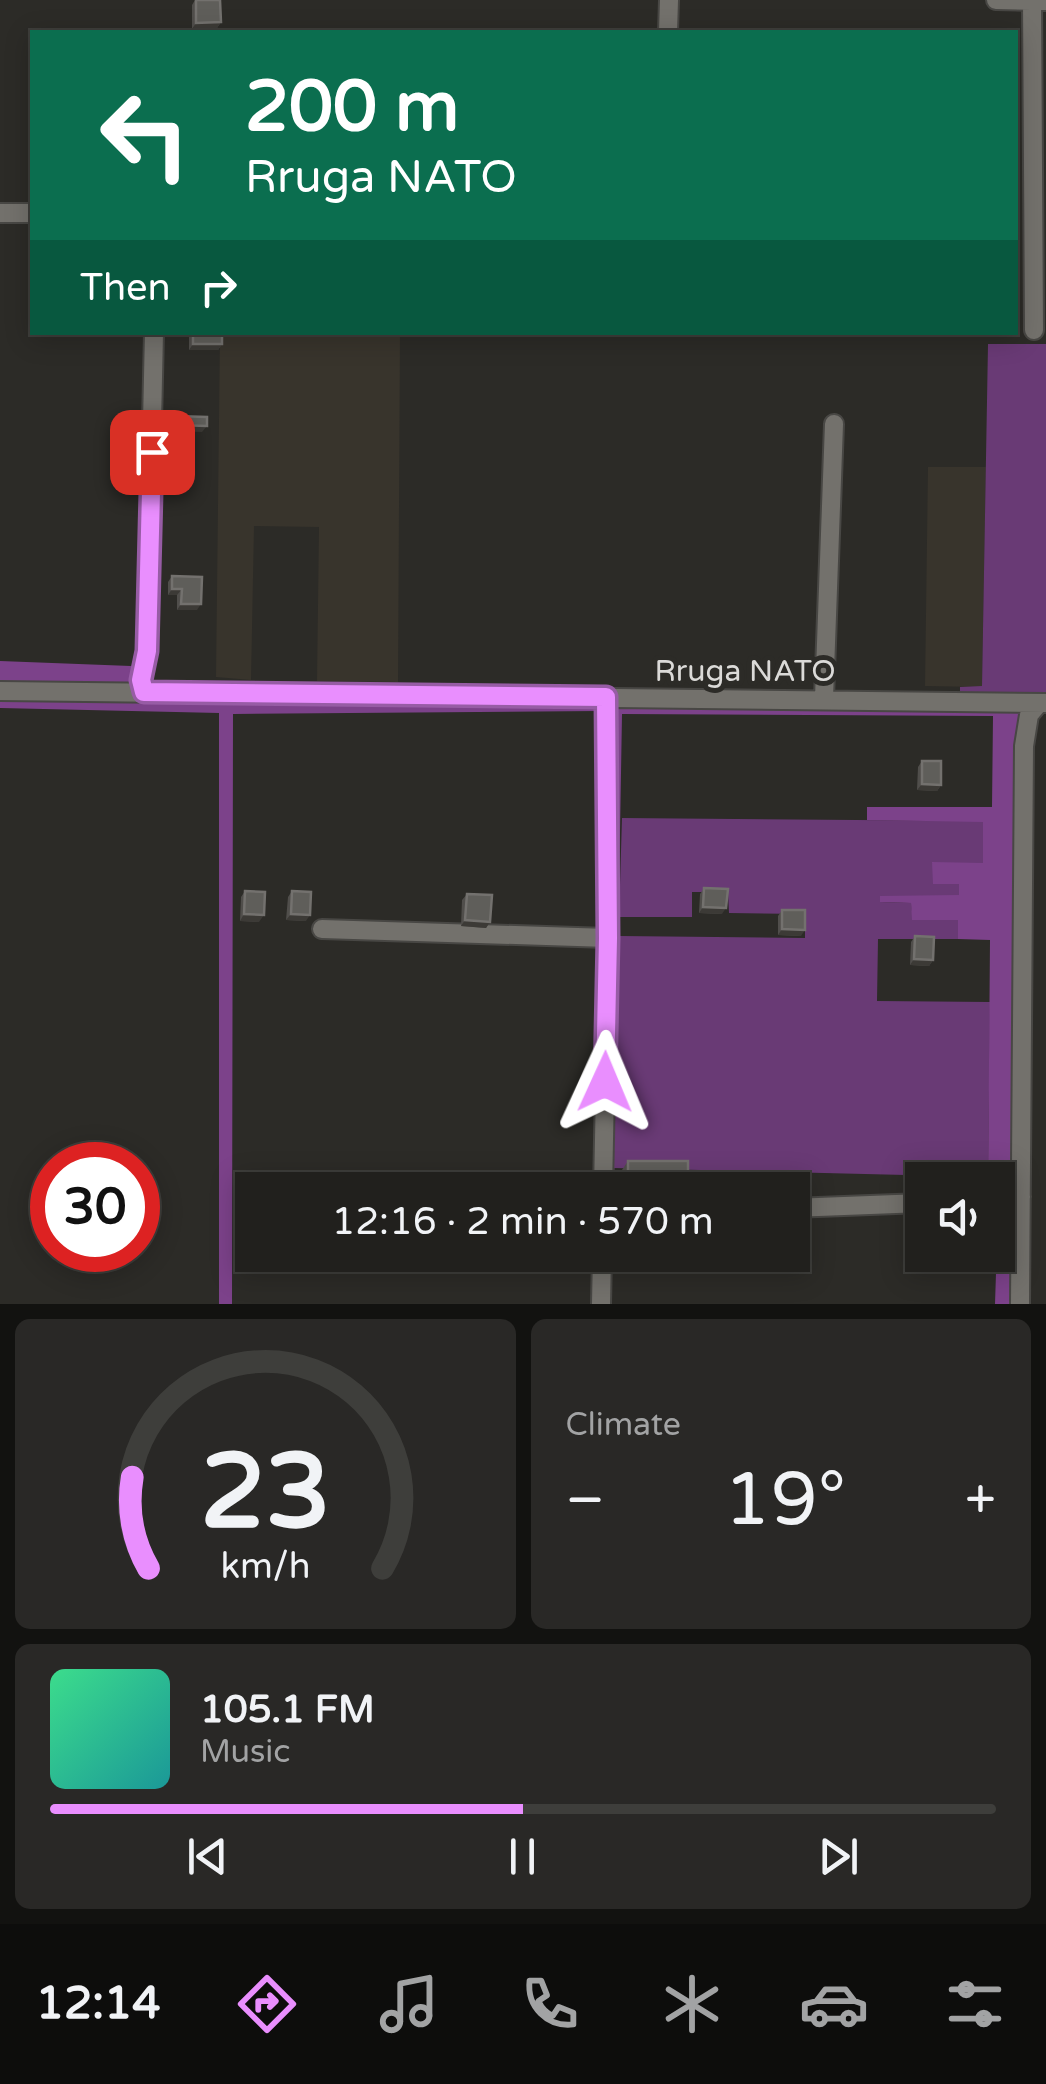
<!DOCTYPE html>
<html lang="en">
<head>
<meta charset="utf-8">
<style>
	:root { --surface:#21201d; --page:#292826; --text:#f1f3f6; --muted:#a2a3a4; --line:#3e3e3b; --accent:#e98efe }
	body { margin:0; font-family:"Varela Round",sans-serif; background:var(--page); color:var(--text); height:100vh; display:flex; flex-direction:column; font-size:38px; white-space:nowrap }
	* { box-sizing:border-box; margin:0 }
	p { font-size:32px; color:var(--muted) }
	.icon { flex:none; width:55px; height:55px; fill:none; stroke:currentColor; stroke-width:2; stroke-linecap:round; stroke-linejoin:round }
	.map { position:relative; height:1304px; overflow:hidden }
	.drawer { display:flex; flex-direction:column; gap:15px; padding:15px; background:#121210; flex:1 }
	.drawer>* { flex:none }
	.hud { position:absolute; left:30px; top:30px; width:988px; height:305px; border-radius:0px; box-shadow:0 5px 25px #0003,0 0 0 2px var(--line); background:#0b6e4f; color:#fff; overflow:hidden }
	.tools { position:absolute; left:905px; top:1162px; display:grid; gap:20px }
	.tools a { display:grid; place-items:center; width:110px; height:110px; border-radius:0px; background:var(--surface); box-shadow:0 5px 25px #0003,0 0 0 2px var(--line); font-size:50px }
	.speed { position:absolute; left:30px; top:1142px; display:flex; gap:20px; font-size:50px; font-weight:700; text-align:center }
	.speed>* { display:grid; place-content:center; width:130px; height:130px; border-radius:50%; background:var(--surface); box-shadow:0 5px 25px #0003,0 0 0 2px var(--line); line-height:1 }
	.speed .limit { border:15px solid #d22; background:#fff; color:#111 }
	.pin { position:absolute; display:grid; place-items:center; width:85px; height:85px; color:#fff; margin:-42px; border-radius:20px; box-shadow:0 5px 15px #0006 }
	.me { position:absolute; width:110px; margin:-55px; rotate:1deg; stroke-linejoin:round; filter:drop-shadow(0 0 8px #0008) }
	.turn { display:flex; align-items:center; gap:35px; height:210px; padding:0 50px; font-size:45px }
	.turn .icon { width:130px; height:130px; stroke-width:2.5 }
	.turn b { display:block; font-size:70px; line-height:85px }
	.then { display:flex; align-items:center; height:95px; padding:0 50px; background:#0003; gap:20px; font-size:38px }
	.big { font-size:75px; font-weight:600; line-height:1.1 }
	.drawer .widget { flex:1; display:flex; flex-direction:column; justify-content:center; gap:15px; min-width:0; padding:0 35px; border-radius:15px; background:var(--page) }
	.drawer .dial { align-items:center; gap:0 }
	.dial svg { height:260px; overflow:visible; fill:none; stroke:var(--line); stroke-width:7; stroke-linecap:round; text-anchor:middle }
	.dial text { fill:var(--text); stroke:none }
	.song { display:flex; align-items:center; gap:30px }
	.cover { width:120px; height:120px; border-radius:15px; background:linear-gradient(135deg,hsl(150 70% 55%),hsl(180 70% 35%)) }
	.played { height:10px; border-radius:5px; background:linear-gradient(90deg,var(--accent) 50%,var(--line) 50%) }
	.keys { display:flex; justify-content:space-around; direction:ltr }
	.heat { display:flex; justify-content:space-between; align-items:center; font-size:55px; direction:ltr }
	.drawer .tiles { flex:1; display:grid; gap:15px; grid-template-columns:1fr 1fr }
	.widget:last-child { grid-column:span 2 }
	.trip { position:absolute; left:235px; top:1172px; width:575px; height:100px; border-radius:0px; background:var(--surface); box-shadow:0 5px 25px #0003,0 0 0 2px var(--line); font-weight:600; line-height:100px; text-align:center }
	.tabs { display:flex; height:160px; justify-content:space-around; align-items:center; background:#0d0d0c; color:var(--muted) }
	.tabs .icon { width:70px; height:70px }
	.tabs .on { color:var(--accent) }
	.tabs b { font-size:45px; color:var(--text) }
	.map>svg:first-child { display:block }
	.built { fill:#38342c }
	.green { fill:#693a75 }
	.forest { fill:#7c428a }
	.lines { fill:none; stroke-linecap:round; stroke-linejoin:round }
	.minor-casing { stroke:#484744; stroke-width:22 }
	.minor { stroke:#73716c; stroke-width:18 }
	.wall { fill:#504e4b }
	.shaded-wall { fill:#3c3a36 }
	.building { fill:#5f5e5a; stroke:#73716e; stroke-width:2.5 }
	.route-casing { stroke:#975ca5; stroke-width:25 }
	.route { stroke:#e98efe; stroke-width:18 }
	.labels { text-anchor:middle; stroke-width:10; stroke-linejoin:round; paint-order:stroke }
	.street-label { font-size:30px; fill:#dbdad8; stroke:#2c2b27 }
</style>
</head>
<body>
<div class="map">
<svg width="1046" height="1304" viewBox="0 0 1046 1304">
	<rect width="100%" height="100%" fill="#2c2b27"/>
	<path class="built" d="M220,333H400L398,682L317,681L319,527L254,526L251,680L216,677Z
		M928,467H986L982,687L925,686Z"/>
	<path class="green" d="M988,344H1046V697L960,696V687L982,686Z
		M622,818L984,821L983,863H932L959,884L960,896L881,902L911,903L913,920H958V939H878L877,1001L990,1002L988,1177L614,1168L619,936L805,938V914L729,913L728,892H692V917H619Z"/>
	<path class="forest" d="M0,661L131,666L134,677L127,684L0,685Z
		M0,697L599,699V711L233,714L232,1304H219V713L0,708Z
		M619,701L1021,707L1024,714L1012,1190H998V1180H988L990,940L958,939V920H912L911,903L880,902V896L959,895V884H933L932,862L983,863V822L867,820V807H992L993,716L622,714L614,1190H606L613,708Z
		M1012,1210V1304H995L998,1211Z"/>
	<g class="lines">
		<defs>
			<path id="minor" d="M996,0L1046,1
				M1032,1L1034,330
				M668,32L669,0
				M0,213H32
				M0,691L1046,703
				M144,692L141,679L147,651L154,332
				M824,698L834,424
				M322,929L608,938
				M603,1190L608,938L605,697
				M998,1199L1021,1197
				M792,1208L922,1203
				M601,1304L602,1255
				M1020,1304L1024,746L1029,715L1039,703"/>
		</defs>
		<use href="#minor" class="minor-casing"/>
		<use href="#minor" class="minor"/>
	</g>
	<path class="wall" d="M195,0L221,22L217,28L192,29V5Z
		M189,332H222V344L218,350H189Z
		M172,576L197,610H177V595H168V582Z
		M922,761L941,785L937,791L917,790L918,767Z
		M704,888L722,914L699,913L700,894Z
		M245,891L259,922L240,921L241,897Z
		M292,891L306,921L286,920L288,897Z
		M467,894L490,922L486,928L461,926L462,900Z
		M782,910L801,936L778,935V916Z
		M915,936L933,960L929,966L910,965L911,942Z
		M628,1161L688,1190H620V1173Z"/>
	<path class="shaded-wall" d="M221,22L217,28L192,29L196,23Z
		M193,344H222L218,350H189Z
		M174,425L207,426L202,432L169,431Z
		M172,589H182L177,595H168Z
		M181,604H201L197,610H177Z
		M922,784L941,785L937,791L917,790Z
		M703,907L726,908L722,914L699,913Z
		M244,914L264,915L259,922L240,921Z
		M291,914L310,915L306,921L286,920Z
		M465,920L490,922L486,928L461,926Z
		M782,929L805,930L801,936L778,935Z
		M914,959L933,960L929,966L910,965Z"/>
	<path class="building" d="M196,0H220L221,22L196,23Z
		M193,332H222V344H193Z
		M174,416L207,417V426L174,425Z
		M172,576L202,577L201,604H181L182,589H172Z
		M922,761H941V785L922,784Z
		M704,888L728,889L726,908L703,907Z
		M245,891L265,892L264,915L244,914Z
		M292,891L311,892L310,915L291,914Z
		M467,894L492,895L490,922L465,920Z
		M782,910H805V930L782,929Z
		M915,936L934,937L933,960L914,959Z
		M628,1161H688V1190H628Z"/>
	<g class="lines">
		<defs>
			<path id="route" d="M152,452L147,651L141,680L144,692L606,697L608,938L605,1082"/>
		</defs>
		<use href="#route" class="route-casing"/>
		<use href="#route" class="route"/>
	</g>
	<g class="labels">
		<g class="street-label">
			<text x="745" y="681">Rruga NATO</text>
		</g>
	</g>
</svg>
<div class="tools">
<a><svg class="icon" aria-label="sound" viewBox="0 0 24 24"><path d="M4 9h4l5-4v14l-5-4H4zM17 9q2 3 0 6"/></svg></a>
</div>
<div class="speed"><div class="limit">30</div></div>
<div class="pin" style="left:152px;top:452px;background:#d93025"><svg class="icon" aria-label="arrive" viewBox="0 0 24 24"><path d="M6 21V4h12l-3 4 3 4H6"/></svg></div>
<svg class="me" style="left:605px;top:1082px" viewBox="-20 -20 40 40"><path d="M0-17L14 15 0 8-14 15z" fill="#e98efe" stroke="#fff" stroke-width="4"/></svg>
<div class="trip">12:16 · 2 min · 570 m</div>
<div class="hud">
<div class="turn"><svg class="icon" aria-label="left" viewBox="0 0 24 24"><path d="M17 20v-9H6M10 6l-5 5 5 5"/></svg><div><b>200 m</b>Rruga NATO</div></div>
<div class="then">Then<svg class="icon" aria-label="right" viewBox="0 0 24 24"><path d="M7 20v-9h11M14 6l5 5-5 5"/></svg></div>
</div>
</div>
<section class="drawer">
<div class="tiles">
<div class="widget dial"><svg viewBox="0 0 100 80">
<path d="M14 69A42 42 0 1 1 86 69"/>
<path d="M14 69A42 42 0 0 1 9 41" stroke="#e98efe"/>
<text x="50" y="56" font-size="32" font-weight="700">23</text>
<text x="50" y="72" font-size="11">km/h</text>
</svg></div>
<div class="widget"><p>Climate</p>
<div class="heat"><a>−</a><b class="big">19°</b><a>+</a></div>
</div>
<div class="widget">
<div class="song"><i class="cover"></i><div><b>105.1 FM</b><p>Music</p></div></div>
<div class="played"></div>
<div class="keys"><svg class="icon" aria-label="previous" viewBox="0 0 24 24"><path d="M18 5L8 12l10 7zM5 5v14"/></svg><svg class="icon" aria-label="pause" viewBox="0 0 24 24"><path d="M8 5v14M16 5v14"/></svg><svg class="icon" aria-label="next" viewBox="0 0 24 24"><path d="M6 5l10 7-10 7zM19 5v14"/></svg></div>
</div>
</div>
</section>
<nav class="tabs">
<b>12:14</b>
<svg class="icon on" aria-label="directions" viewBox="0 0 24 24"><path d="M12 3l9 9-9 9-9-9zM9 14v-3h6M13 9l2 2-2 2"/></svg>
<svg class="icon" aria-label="music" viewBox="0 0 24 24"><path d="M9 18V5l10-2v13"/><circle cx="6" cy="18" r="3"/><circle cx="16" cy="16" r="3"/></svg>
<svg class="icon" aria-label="phone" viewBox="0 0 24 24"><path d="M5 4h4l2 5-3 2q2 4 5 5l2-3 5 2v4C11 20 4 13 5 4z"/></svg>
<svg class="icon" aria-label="climate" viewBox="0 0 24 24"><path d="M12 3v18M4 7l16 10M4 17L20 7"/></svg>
<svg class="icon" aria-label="car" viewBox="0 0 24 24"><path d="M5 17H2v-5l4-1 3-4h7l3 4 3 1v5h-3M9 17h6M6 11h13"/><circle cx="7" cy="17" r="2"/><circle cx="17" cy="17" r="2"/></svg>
<svg class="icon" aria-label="filters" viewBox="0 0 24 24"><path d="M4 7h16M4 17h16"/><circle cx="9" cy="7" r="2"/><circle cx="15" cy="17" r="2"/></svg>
</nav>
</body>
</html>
